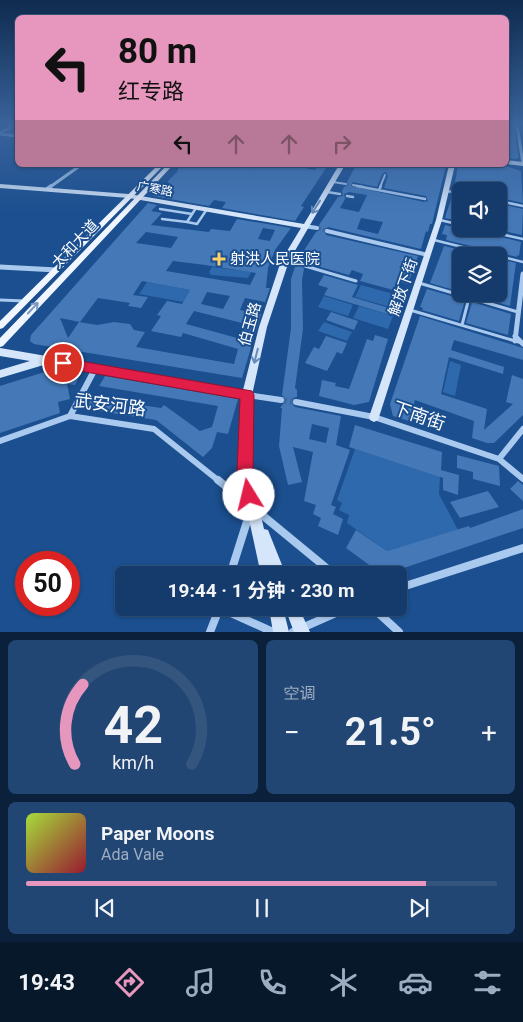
<!DOCTYPE html>
<html lang="zh">
<head>
<meta charset="utf-8">
<style>
	:root { --surface:#143b6b; --page:#214673; --text:#f1f3f6; --muted:#9dadc1; --line:#33557e; --accent:#e797bd }
	body { margin:0; font-family:Roboto,"Noto Sans SC",sans-serif; background:var(--page); color:var(--text); height:100vh; display:flex; flex-direction:column; font-size:19px; white-space:nowrap }
	* { box-sizing:border-box; margin:0 }
	p { font-size:16px; color:var(--muted) }
	.icon { flex:none; width:28px; height:28px; fill:none; stroke:currentColor; stroke-width:2; stroke-linecap:round; stroke-linejoin:round }
	.map { position:relative; height:632px; overflow:hidden }
	.sheet { display:flex; flex-direction:column; gap:8px; padding:8px; background:#0b203b; flex:1 }
	.sheet>* { flex:none }
	.guide { position:absolute; left:15px; top:15px; width:494px; height:152px; border-radius:8px; box-shadow:0 1px 4px #0004,0 0 0 1px var(--line); background:#e797bd; color:#111; overflow:hidden }
	.controls { position:absolute; left:452px; top:182px; display:grid; gap:10px }
	.controls a { display:grid; place-items:center; width:55px; height:55px; border-radius:8px; background:var(--surface); box-shadow:0 1px 4px #0004,0 0 0 1px var(--line); font-size:25px }
	.speed { position:absolute; left:15px; top:551px; display:flex; gap:10px; font-size:25px; font-weight:700; text-align:center }
	.speed>* { display:grid; place-content:center; width:65px; height:65px; border-radius:50%; background:var(--surface); box-shadow:0 1px 4px #0004,0 0 0 1px var(--line); line-height:1 }
	.speed .limit { border:8px solid #d22; background:#fff; color:#111 }
	.pin { position:absolute; display:grid; place-items:center; width:42px; height:42px; color:#fff; margin:-21px; border:2px solid #fff; border-radius:50%; box-shadow:0 1px 5px #0007 }
	.me { position:absolute; width:55px; margin:-28px; rotate:351deg; stroke-linejoin:round; filter:drop-shadow(0 0 4px #0008) }
	.turn { display:flex; align-items:center; gap:18px; height:105px; padding:0 20px; font-size:22px }
	.turn .icon { width:65px; height:65px; stroke-width:2.5 }
	.turn b { display:block; font-size:35px; line-height:42px }
	.lanes { display:flex; align-items:center; height:48px; padding:0 20px; background:#0003; justify-content:center; gap:25px; direction:ltr }
	.lanes .off { opacity:.35 }
	.big { font-size:38px; font-weight:700; line-height:1.1 }
	.sheet .card { flex:1; display:flex; flex-direction:column; justify-content:center; gap:8px; min-width:0; padding:0 18px; border-radius:8px; background:var(--page) }
	.sheet .dial { align-items:center; gap:0 }
	.dial svg { height:130px; overflow:visible; fill:none; stroke:var(--line); stroke-width:7; stroke-linecap:round; text-anchor:middle }
	.dial text { fill:var(--text); stroke:none }
	.song { display:flex; align-items:center; gap:15px }
	.cover { width:60px; height:60px; border-radius:8px; background:linear-gradient(135deg,hsl(80 70% 55%),hsl(350 70% 35%)) }
	.played { height:5px; border-radius:2px; background:linear-gradient(90deg,var(--accent) 85%,var(--line) 85%) }
	.keys { display:flex; justify-content:space-around; direction:ltr }
	.heat { display:flex; justify-content:space-between; align-items:center; font-size:28px; direction:ltr }
	.sheet .tiles { flex:1; display:grid; gap:8px; grid-template-columns:1fr 1fr }
	.card:last-child { grid-column:span 2 }
	.trip { position:absolute; left:115px; top:566px; width:292px; height:50px; border-radius:8px; background:var(--surface); box-shadow:0 1px 4px #0004,0 0 0 1px var(--line); font-weight:700; line-height:50px; text-align:center }
	.menu { display:flex; height:80px; justify-content:space-around; align-items:center; background:#08182b; color:var(--muted) }
	.menu .icon { width:35px; height:35px }
	.menu .current { color:var(--accent) }
	.menu b { font-size:22px; color:var(--text) }
	.map>svg:first-child { display:block }
	.green { fill:#2e69ad }
	.building { fill:#4478b7; fill-rule:evenodd }
	.lines { fill:none; stroke-linecap:round; stroke-linejoin:round }
	.street-tunnel-far1 { stroke:#3d69a0; stroke-width:4; stroke-dasharray:4 2; stroke-linecap:butt }
	.street-tunnel { stroke:#3d69a0; stroke-width:6; stroke-dasharray:6 3; stroke-linecap:butt }
	.lane-far2 { stroke:#a9c9ee; stroke-width:2 }
	.lane-far1 { stroke:#a9c9ee; stroke-width:2.5 }
	.lane { stroke:#a9c9ee; stroke-width:3 }
	.street-far4 { stroke:#a9c9ee; stroke-width:3 }
	.street-far3 { stroke:#a9c9ee; stroke-width:4 }
	.street-far2 { stroke:#a9c9ee; stroke-width:5 }
	.street-far1 { stroke:#a9c9ee; stroke-width:6 }
	.street { stroke:#a9c9ee; stroke-width:8 }
	.secondary { fill:#d6e6fa; fill-rule:evenodd }
	.primary { fill:#f0f6ff; fill-rule:evenodd }
	.oneway { stroke:#668bba }
	.oneway2 { stroke:#7b9ac1 }
	.route { fill:#e11d48; stroke:#92132f }
	.poi-dot { fill:#ffd166; stroke:#1b4f8f; stroke-width:2 }
	.labels { text-anchor:middle; stroke-width:4; stroke-linejoin:round; paint-order:stroke }
	.far-street-label { font-size:12px; fill:#fff; stroke:#1b4f8f }
	.street-label { font-size:15px; fill:#fff; stroke:#1b4f8f }
	.poi-label { font-size:15px; fill:#fff; stroke:#1b4f8f; text-anchor:start }
	.near-street-label { font-size:18px; fill:#fff; stroke:#1b4f8f }
</style>
</head>
<body>
<div class="map">
<svg width="523" height="632" viewBox="0 0 523 632">
	<rect width="100%" height="100%" fill="#1b4f8f"/>
	<path class="green" d="M212,267L251,272L248,278L211,275L209,272Z
		M147,282L190,290L183,302L139,294Z
		M361,285L401,296L397,309L355,297Z
		M324,296L353,305L348,316L318,307Z
		M359,306L393,316L388,329L353,318Z
		M324,322L352,332L347,341L318,331Z
		M450,361L461,365L455,396L443,392Z
		M355,449L440,476L439,494L458,530L387,551L347,523L349,515L339,510L342,503L337,500Z"/>
	<path class="building" d="M506,127L514,128L519,158L515,159L506,158Z
		M179,165H301L300,167L315,170L318,165H328L301,206L304,207L295,221L222,208L226,202L214,200L209,206L153,196L161,188L170,189L168,181L177,172Z
		M356,165L427,167L428,165H446L432,224H430L428,232L426,231L421,249L328,227L324,230L326,235L418,256L408,284L397,281L393,290L360,281L363,274L352,270L349,275L306,263L302,266L304,269L302,280L303,329L295,388L297,390V397L293,398L291,403L295,407L341,416L336,445L350,450L331,505L336,507L333,514L343,519L338,535L318,526L321,518L313,514L316,505L304,501L313,452L293,447L302,482L288,485L279,446L282,408H280L286,400L282,395L291,328V279L295,267L299,266L297,261L316,232L320,230L319,225L338,197L343,196L342,191L344,187L348,185L347,182ZM386,172L388,176L384,188L426,196L428,201L424,202L351,186L353,182L377,187L382,174ZM349,192L367,195L359,212L340,208L345,199L344,194ZM361,218L383,222L378,234L357,229ZM312,424L329,428L326,443L309,439Z
		M458,165L506,166L521,171L523,203L501,198L499,197V191H464L454,189Z
		M452,196H461V207L457,206L454,220L445,218Z
		M148,203L157,205L151,211L162,213L151,225L209,232L211,229L230,231L237,219L291,228L275,250L268,268L266,288H270L265,302L245,298L240,310L261,314L242,378L34,344L30,341L31,335ZM263,228L275,230L270,241L258,239ZM146,232L178,237L171,248L136,243ZM173,261L205,265L256,273L250,285L166,271ZM142,281L190,290L182,304L167,301L157,315L161,316L151,331L181,337L183,333L238,349L234,364L136,347L145,332L134,330L130,324L114,322L97,325L79,322L68,338L60,318L80,322L98,298L130,303L128,306L141,308L148,297L133,295ZM207,292L230,296L223,309L201,304ZM194,311L246,324L241,339L186,324Z
		M500,204L523,209L522,235L499,230Z
		M445,225L491,237L492,235L521,242L519,256L517,255V257L446,240L447,235L442,234Z
		M444,246L487,256H461L455,274L461,275V292L430,283Z
		M499,259L516,263L510,306L468,294H499L501,266L499,265Z
		M324,275L358,285L352,297L396,310L394,316L324,295L328,288L318,285Z
		M427,289L465,300L459,321L422,310L423,308L420,307Z
		M472,302L511,314L508,335L466,323Z
		M331,312L358,321L354,330L326,320Z
		M420,316L523,348V360L454,340L451,350L504,367L503,374L449,357L441,394L487,409L484,430L513,404L506,402L512,375L523,379V415L494,443H487L472,438L474,421L415,400L409,421L393,416L390,404Z
		M375,335L388,339L369,402L354,405L319,396L322,380L336,383L335,386L349,389L367,339L373,341Z
		M326,336L347,343L342,354L337,352L327,371L305,363L314,347L319,349Z
		M54,369L81,373L75,385L67,384L70,399L58,402L60,413L0,433V386Z
		M105,376L238,399L228,434L217,432L212,448L203,457L156,420L86,409L92,398L161,408L164,405L200,431L212,427L218,406L99,386Z
		M355,425L442,452L441,470L459,475L458,495L443,490V478L349,447Z
		M457,455L499,466L500,486L473,479V472L457,468Z
		M518,481L523,485V501L510,489Z
		M488,491L499,507L460,518L450,502Z
		M523,509V528L383,575L346,548L356,530L387,551L469,526L470,528Z"/>
	<g class="lines">
		<path class="street-tunnel-far1" d="M317,228L327,231"/>
		<path class="street-tunnel" d="M281,400L296,402"/>
		<path class="lane-far2" d="M333,182L346,184
			M353,185L364,187
			M380,187L385,175"/>
		<path class="lane-far1" d="M357,186L425,199
			M379,190L381,186
			M446,191L461,193
			M327,192L340,194
			M347,196L353,197
			M499,201L523,206
			M196,208L187,222L197,224L207,209
			M160,209L192,214
			M162,219L187,222
			M440,220L461,225
			M478,229L523,239
			M434,240L523,262
			M285,261L296,264"/>
		<path class="lane" d="M291,263L296,264
			M305,266L356,281
			M419,283L518,312
			M0,300L25,301
			M410,310L522,343
			M462,325L469,298"/>
		<path class="street-far4" d="M517,125L523,164
			M0,133L14,125
			M0,134L18,136
			M50,187L81,165"/>
		<path class="street-far3" d="M47,189L51,186
			M304,226L317,228
			M327,231L428,255"/>
		<path class="street-far2" d="M0,267L57,270
			M515,336L523,344
			M515,341L523,274"/>
		<path class="street-far1" d="M247,395L281,400
			M296,402L374,417L499,459L523,479
			M70,416L95,369
			M0,441L70,416L154,429L219,481
			M499,459L523,429"/>
		<path class="street" d="M218,480L249,505
			M256,510L335,575
			M230,575L250,512
			M399,588L523,548
			M220,608L273,632
			M373,608L399,632
			M210,632L219,609
			M293,632L347,608"/>
		<path class="secondary" d="M506,160L523,162V166L506,164Z
			M339,165H345L289,261L267,327L252,395L251,473L264,529L268,530L286,575H261L239,473L242,398L47,364L0,378V370L30,361L0,356V348L243,390L259,327L281,261L301,228L129,198L0,188V184L129,194L304,224Z
			M449,165H455L442,220L379,417L378,420L374,422L370,420L369,417L436,220Z
			M269,608H283L289,632H273Z
			M285,608H299L310,632H294Z"/>
		<path class="primary" d="M158,165H164L3,328L0,329V321Z
			M167,165H173L3,346L0,347V338Z"/>
	</g>
	<defs><path id="oneway-shaft" d="M-6 0H5M1.5-3L5.5 0L1.5 3" fill="none" stroke-width="1.6" stroke-linecap="round" stroke-linejoin="round" transform="scale(1.25)"/></defs>
	<g class="oneway">
		<use href="#oneway-shaft" transform="translate(316 207) rotate(122)"/>
		<use href="#oneway-shaft" transform="translate(256 356) rotate(104)"/>
	</g>
	<use class="oneway2" href="#oneway-shaft" transform="translate(33 308) rotate(-47)"/>
	<linearGradient id="sky" x2="0" y2="1"><stop stop-color="#0f2b4f"/><stop offset="0.58" stop-color="#39639b"/><stop offset="1" stop-color="#39639b" stop-opacity="0"/></linearGradient>
	<rect width="523" height="214" fill="url(#sky)"/>
	<path class="route" d="M63,358L252,391L254,395L253,473L257,495L255,501L249,503L243,501L237,473L240,399L63,368L59,367L57,363L59,360Z"/>
	<path class="poi-dot" d="M216.5 251.5h5v5h5v5h-5v5h-5v-5h-5v-5h5z"/>
	<g class="labels">
		<g class="far-street-label">
			<text transform="translate(155 189) rotate(10)" y="4">广寒路</text>
		</g>
		<g class="street-label">
			<text transform="translate(75 244) rotate(-47)" y="5">太和大道</text>
			<text transform="translate(403 287) rotate(-71)" y="5">解放下街</text>
			<text transform="translate(250 324) rotate(-74)" y="5">伯玉路</text>
		</g>
		<g class="poi-label">
			<text x="230" y="264">射洪人民医院</text>
		</g>
		<g class="near-street-label">
			<text transform="translate(110 405) rotate(7)" y="6">武安河路</text>
			<text transform="translate(419 416) rotate(19)" y="6">下南街</text>
		</g>
	</g>
</svg>
<div class="controls">
<a><svg class="icon" aria-label="sound" viewBox="0 0 24 24"><path d="M4 9h4l5-4v14l-5-4H4zM17 9q2 3 0 6"/></svg></a>
<a><svg class="icon" aria-label="layers" viewBox="0 0 24 24"><path d="M12 4l9 5-9 5-9-5zM3 14l9 5 9-5"/></svg></a>
</div>
<div class="speed"><div class="limit">50</div></div>
<div class="pin" style="left:63px;top:363px;background:#d93025"><svg class="icon" aria-label="arrive" viewBox="0 0 24 24"><path d="M6 21V4h12l-3 4 3 4H6"/></svg></div>
<svg class="me" style="left:249px;top:495px" viewBox="-20 -20 40 40"><circle r="19" fill="#fff"/><path d="M0-13L10 11 0 6-10 11z" fill="#e11d48"/></svg>
<div class="trip">19:44 · 1 分钟 · 230 m</div>
<div class="guide">
<div class="turn"><svg class="icon" aria-label="left" viewBox="0 0 24 24"><path d="M17 20v-9H6M10 6l-5 5 5 5"/></svg><div><b>80 m</b>红专路</div></div>
<div class="lanes"><svg class="icon" aria-label="left" viewBox="0 0 24 24"><path d="M17 20v-9H6M10 6l-5 5 5 5"/></svg><svg class="icon off" aria-label="ahead" viewBox="0 0 24 24"><path d="M12 20V5M6 11l6-6 6 6"/></svg><svg class="icon off" aria-label="ahead" viewBox="0 0 24 24"><path d="M12 20V5M6 11l6-6 6 6"/></svg><svg class="icon off" aria-label="right" viewBox="0 0 24 24"><path d="M7 20v-9h11M14 6l5 5-5 5"/></svg></div>
</div>
</div>
<section class="sheet">
<div class="tiles">
<div class="card dial"><svg viewBox="0 0 100 80">
<path d="M14 69A42 42 0 1 1 86 69"/>
<path d="M14 69A42 42 0 0 1 19 20" stroke="#e797bd"/>
<text x="50" y="56" font-size="32" font-weight="700">42</text>
<text x="50" y="72" font-size="11">km/h</text>
</svg></div>
<div class="card"><p>空调</p>
<div class="heat"><a>−</a><b class="big">21.5°</b><a>+</a></div>
</div>
<div class="card">
<div class="song"><i class="cover"></i><div><b>Paper Moons</b><p>Ada Vale</p></div></div>
<div class="played"></div>
<div class="keys"><svg class="icon" aria-label="previous" viewBox="0 0 24 24"><path d="M18 5L8 12l10 7zM5 5v14"/></svg><svg class="icon" aria-label="pause" viewBox="0 0 24 24"><path d="M8 5v14M16 5v14"/></svg><svg class="icon" aria-label="next" viewBox="0 0 24 24"><path d="M6 5l10 7-10 7zM19 5v14"/></svg></div>
</div>
</div>
</section>
<nav class="menu">
<b>19:43</b>
<svg class="icon current" aria-label="directions" viewBox="0 0 24 24"><path d="M12 3l9 9-9 9-9-9zM9 14v-3h6M13 9l2 2-2 2"/></svg>
<svg class="icon" aria-label="music" viewBox="0 0 24 24"><path d="M9 18V5l10-2v13"/><circle cx="6" cy="18" r="3"/><circle cx="16" cy="16" r="3"/></svg>
<svg class="icon" aria-label="phone" viewBox="0 0 24 24"><path d="M5 4h4l2 5-3 2q2 4 5 5l2-3 5 2v4C11 20 4 13 5 4z"/></svg>
<svg class="icon" aria-label="climate" viewBox="0 0 24 24"><path d="M12 3v18M4 7l16 10M4 17L20 7"/></svg>
<svg class="icon" aria-label="car" viewBox="0 0 24 24"><path d="M5 17H2v-5l4-1 3-4h7l3 4 3 1v5h-3M9 17h6M6 11h13"/><circle cx="7" cy="17" r="2"/><circle cx="17" cy="17" r="2"/></svg>
<svg class="icon" aria-label="filters" viewBox="0 0 24 24"><path d="M4 7h16M4 17h16"/><circle cx="9" cy="7" r="2"/><circle cx="15" cy="17" r="2"/></svg>
</nav>
</body>
</html>
